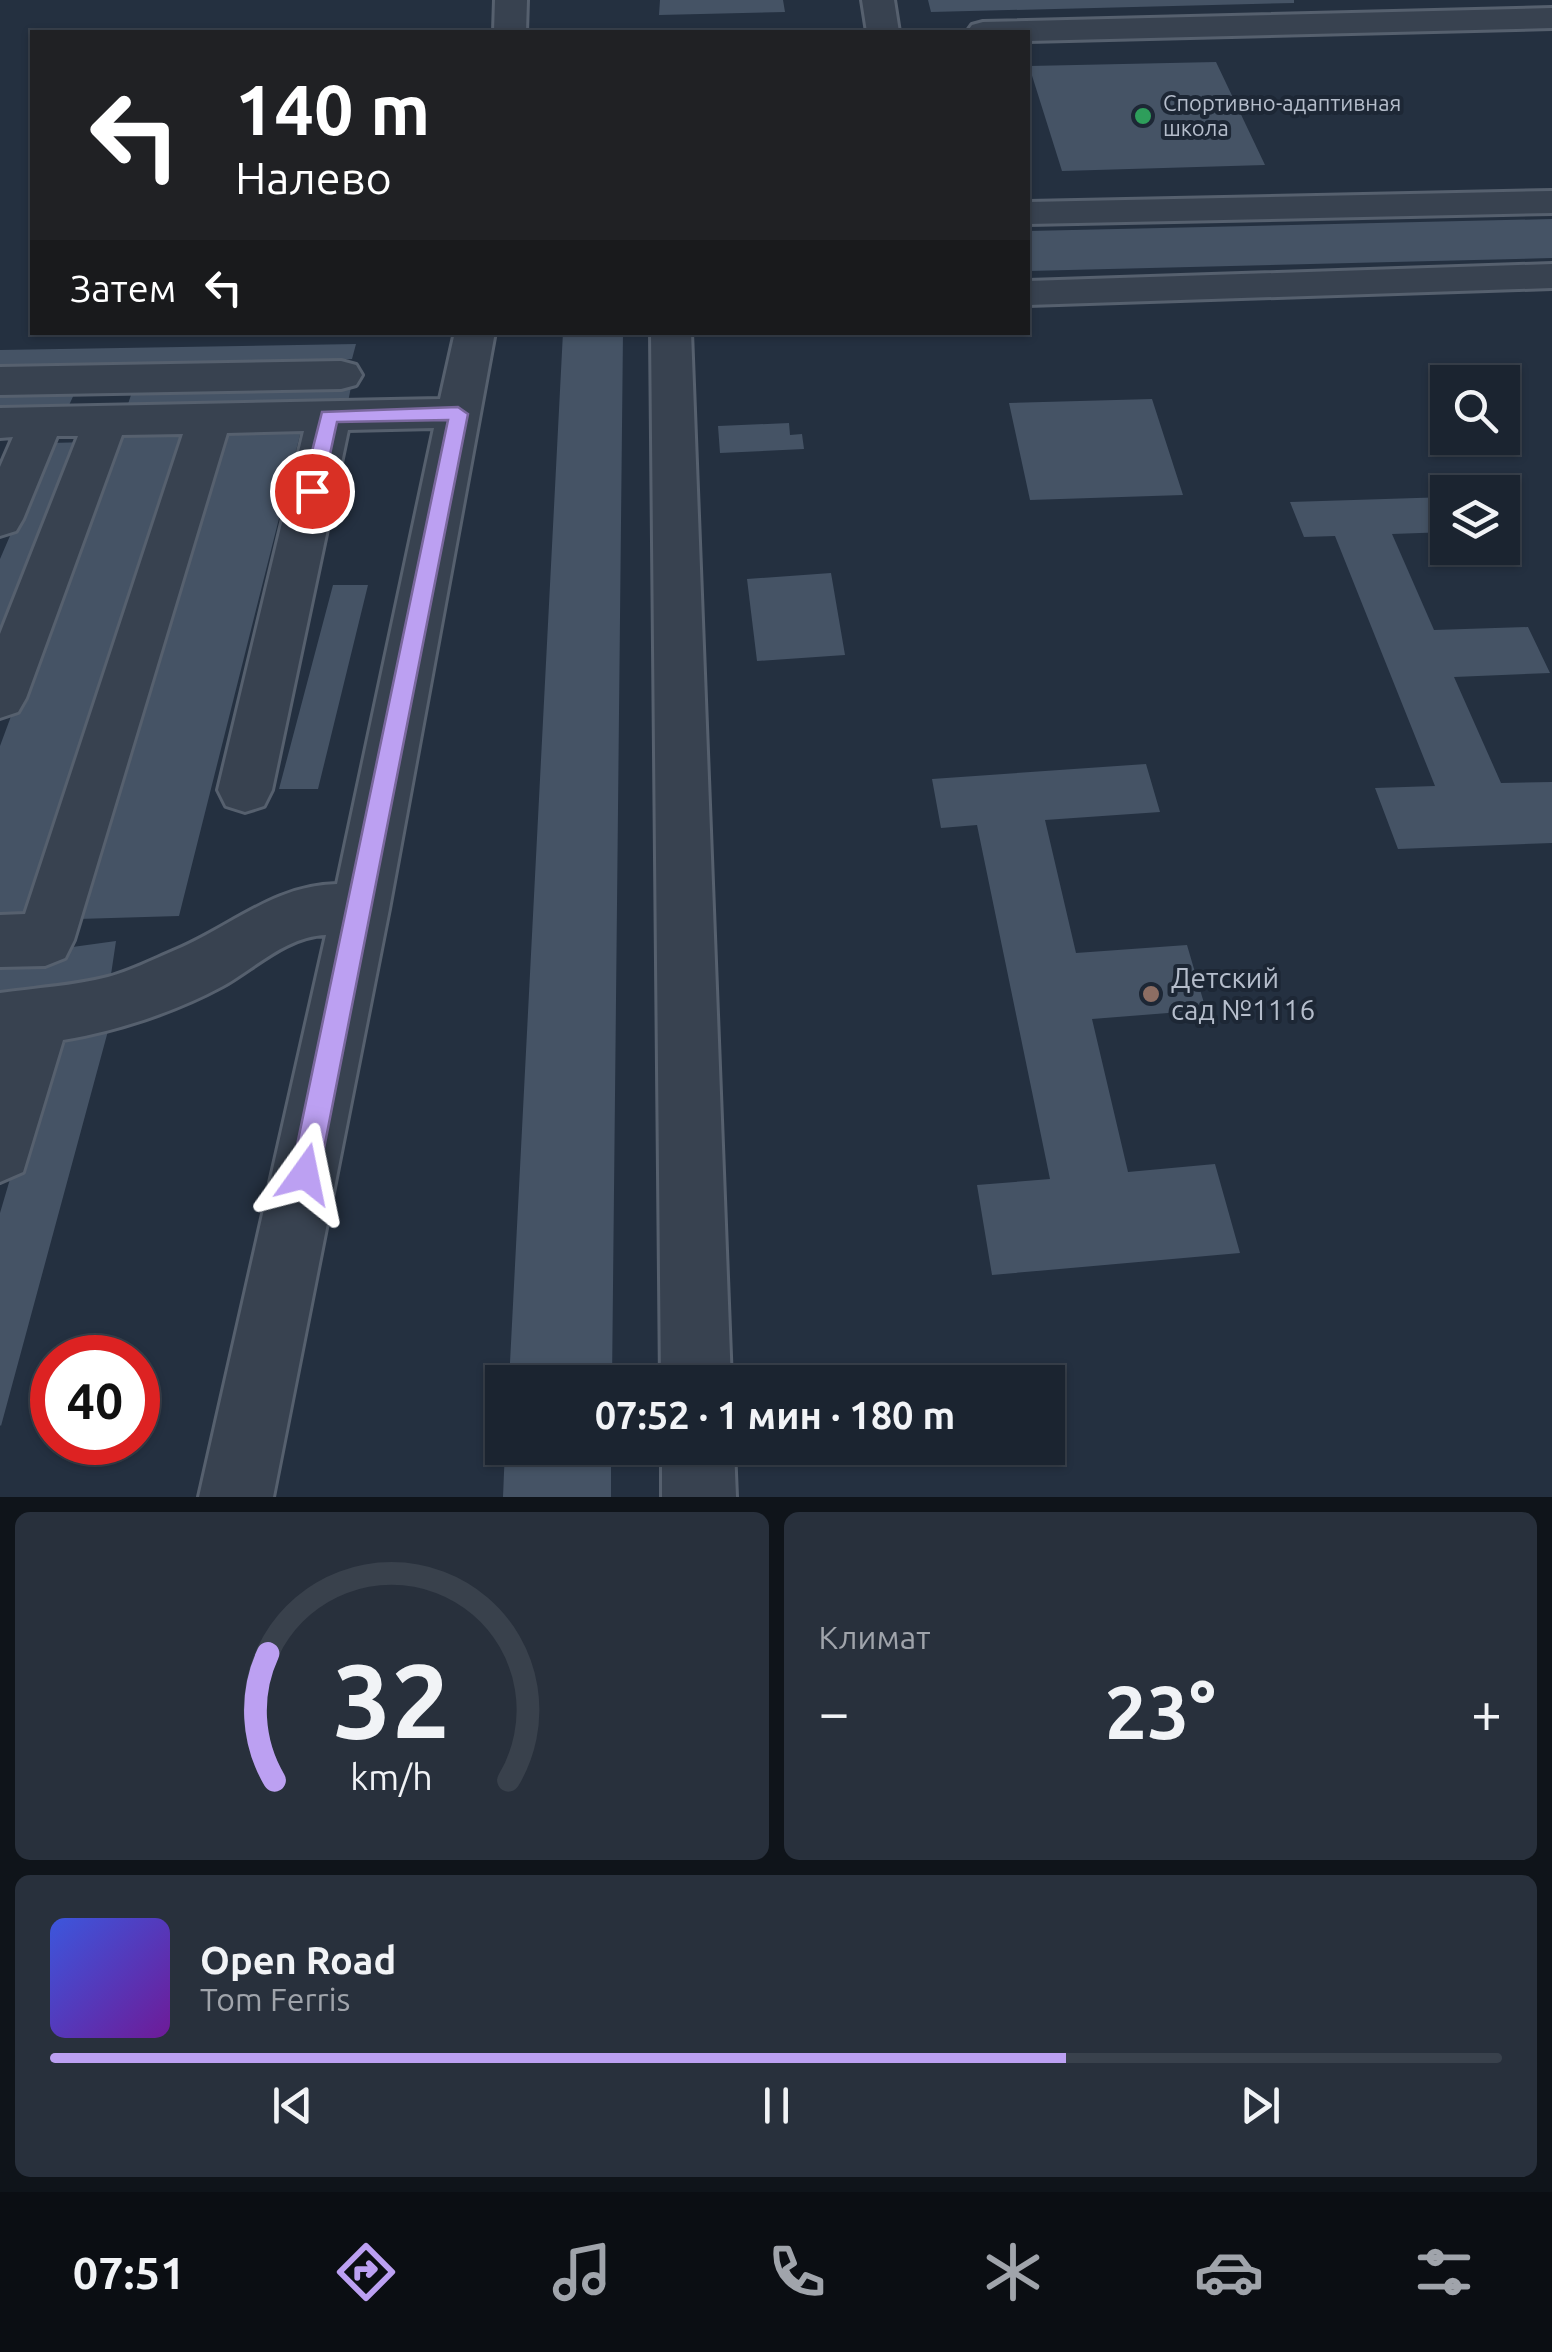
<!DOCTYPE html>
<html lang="ru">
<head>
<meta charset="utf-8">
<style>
	:root { --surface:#1b2430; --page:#28303c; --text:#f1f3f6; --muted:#a0a4ab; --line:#39414c; --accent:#bca0f2 }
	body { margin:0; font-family:Ubuntu,sans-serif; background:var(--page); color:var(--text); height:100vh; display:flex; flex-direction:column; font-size:38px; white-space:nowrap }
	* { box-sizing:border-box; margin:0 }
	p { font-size:32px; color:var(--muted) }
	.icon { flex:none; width:55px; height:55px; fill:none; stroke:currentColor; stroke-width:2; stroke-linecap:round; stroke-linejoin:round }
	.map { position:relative; height:1497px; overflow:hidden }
	.side { display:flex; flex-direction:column; gap:15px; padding:15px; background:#0f141a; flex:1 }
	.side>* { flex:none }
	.top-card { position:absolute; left:30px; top:30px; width:1000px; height:305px; border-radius:0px; box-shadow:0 2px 8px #0004,0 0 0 2px var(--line); background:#202124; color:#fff; overflow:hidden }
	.buttons { position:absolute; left:1430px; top:365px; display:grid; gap:20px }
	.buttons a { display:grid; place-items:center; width:90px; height:90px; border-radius:0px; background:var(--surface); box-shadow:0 2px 8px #0004,0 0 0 2px var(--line); font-size:50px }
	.speed { position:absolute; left:30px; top:1335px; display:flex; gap:20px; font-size:50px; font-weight:700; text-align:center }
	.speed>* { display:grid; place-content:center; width:130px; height:130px; border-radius:50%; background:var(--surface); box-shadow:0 2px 8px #0004,0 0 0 2px var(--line); line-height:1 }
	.speed .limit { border:15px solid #d22; background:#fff; color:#111 }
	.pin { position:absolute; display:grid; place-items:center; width:85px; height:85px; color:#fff; margin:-42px; border:5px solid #fff; border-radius:50%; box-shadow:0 2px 10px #0007 }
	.me { position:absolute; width:110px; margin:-55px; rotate:12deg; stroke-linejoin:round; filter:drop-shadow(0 0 8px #0008) }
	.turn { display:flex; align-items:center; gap:35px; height:210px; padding:0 40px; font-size:45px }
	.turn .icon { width:130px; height:130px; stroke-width:2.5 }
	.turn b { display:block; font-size:70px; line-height:85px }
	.then { display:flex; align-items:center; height:95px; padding:0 40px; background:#0003; gap:20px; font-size:38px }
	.big { font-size:75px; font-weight:700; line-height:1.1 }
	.side .card { flex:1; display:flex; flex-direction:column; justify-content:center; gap:15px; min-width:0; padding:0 35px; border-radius:15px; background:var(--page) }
	.side .dial { align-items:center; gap:0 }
	.dial svg { height:260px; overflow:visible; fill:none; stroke:var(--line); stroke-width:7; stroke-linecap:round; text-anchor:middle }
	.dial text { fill:var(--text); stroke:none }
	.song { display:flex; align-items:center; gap:30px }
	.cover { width:120px; height:120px; border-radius:15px; background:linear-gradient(135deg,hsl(230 70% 55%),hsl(280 70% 35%)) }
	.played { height:10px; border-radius:5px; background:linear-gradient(90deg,var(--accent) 70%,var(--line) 70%) }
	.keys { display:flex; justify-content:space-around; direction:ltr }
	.heat { display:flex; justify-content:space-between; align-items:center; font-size:55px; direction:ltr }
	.side .tiles { flex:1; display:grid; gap:15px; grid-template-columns:1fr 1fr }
	.card:last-child { grid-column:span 2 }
	.trip { position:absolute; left:485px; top:1365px; width:580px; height:100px; border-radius:0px; background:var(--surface); box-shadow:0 2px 8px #0004,0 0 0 2px var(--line); font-weight:700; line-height:100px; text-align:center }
	.tabs { display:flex; height:160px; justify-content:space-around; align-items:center; background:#0b0e13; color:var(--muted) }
	.tabs .icon { width:70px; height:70px }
	.tabs .active { color:var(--accent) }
	.tabs b { font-size:45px; color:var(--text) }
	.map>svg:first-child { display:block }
	.building { fill:#455365 }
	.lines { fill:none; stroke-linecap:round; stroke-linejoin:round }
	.minor-casing { stroke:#56606e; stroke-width:6 }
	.minor { fill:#384250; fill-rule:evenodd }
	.route { fill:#bca0f2; stroke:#7a689d; stroke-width:2.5 }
	.leisure-dot { fill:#2e9e5b; stroke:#1d2735; stroke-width:4 }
	.education-dot { fill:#8d6e63; stroke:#1d2735; stroke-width:4 }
	.labels { text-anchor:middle; stroke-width:8; stroke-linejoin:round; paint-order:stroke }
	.far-poi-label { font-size:22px; fill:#b5bdcb; stroke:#1d2735; text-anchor:start }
	.poi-label { font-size:28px; fill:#b5bdcb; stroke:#1d2735; text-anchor:start }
</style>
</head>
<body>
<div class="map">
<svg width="1552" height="1497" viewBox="0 0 1552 1497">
	<rect width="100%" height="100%" fill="#243040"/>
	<path class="building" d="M660,0H783L785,12L659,15Z
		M928,0H1294V3L931,12Z
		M1216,62L1265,165L1062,171L1029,66Z
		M1552,219V258L1028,271V231Z
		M563,332H623L612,1382H509Z
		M356,344L352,359L336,360L334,366L0,372V350Z
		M352,382L347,407L125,413L133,389Z
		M0,390H76L65,414H0Z
		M1152,399L1183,495L1030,500L1009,403Z
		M303,423L179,916L78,919L226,425Z
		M789,423L790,435L802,434L804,449L720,453L718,426Z
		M185,426L22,923L0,924V746L118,427Z
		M89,442L0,663V559L50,443Z
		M1448,497V532L1392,534L1434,630L1528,627L1550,673L1454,677L1501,783L1552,782V843L1398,849L1375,788L1435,786L1335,536L1304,537L1290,502Z
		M831,573L845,655L757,661L747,579Z
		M333,585H368L318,789H279Z
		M1146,764L1160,812L1045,820L1076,953L1187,945L1206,1010L1092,1019L1128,1172L1215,1164L1240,1253L992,1275L977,1185L1050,1179L977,825L941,828L932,779Z
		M116,941L109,988L0,1004V957Z
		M108,1031L1,1426L0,1425V1213L53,1033Z
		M505,1448H611V1497H503Z"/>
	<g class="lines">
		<defs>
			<path id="minor" d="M495,0H527L526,32H494Z
				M862,0H894L899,32H867Z
				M1552,8V28L1028,41V32H967L972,25L983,22Z
				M1552,191V213L1028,224V202Z
				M1552,264V288L1028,305V281Z
				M455,332H495L389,909L273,1497H199L326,935C287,936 255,968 223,986C175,1012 117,1031 63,1040L23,1172L0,1182V993C35,988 74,986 108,977C130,971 152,960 173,951C230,928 273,885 337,884L434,428L348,430L272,790L264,806L245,812L226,806L218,790L304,431L227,433L74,940L65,958L45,966L0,967V915L25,914L183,434L122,435L26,698L18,712L0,718V634L78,436H57L23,519L16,531L0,536V467L13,437L0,438V408L440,399Z
				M651,332H691L731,1382H661Z
				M341,361L356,365L362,375L356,385L341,389L0,395V367Z
				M662,1448H734L736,1497H662Z"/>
		</defs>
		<use href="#minor" class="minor-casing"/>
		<use href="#minor" class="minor"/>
	</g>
	<path class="route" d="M458,407L468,414L319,1174L315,1184L305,1188L295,1184L291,1174L448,420L337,422L322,491L312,498L302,491L322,412Z"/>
	<circle class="leisure-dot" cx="1143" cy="116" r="10"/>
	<circle class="education-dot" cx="1151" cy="994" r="10"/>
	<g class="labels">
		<g class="far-poi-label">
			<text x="1163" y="111">Спортивно-адаптивная<tspan x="1163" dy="25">школа</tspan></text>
		</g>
		<g class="poi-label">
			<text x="1171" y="988">Детский<tspan x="1171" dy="32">сад №1116</tspan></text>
		</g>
	</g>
</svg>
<div class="buttons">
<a><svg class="icon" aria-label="search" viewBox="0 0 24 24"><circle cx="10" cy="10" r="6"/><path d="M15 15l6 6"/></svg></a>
<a><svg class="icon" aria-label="layers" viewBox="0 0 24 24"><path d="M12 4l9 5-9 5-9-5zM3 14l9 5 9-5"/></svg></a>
</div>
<div class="speed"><div class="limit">40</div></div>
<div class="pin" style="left:312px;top:491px;background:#d93025"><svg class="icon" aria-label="arrive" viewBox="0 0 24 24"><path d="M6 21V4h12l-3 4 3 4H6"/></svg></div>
<svg class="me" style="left:305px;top:1174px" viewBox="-20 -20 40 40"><path d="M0-17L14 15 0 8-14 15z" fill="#bca0f2" stroke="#fff" stroke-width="4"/></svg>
<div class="trip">07:52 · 1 мин · 180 m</div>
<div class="top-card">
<div class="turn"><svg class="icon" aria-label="left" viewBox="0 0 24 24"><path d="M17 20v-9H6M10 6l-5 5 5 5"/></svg><div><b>140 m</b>Налево</div></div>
<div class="then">Затем<svg class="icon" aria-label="left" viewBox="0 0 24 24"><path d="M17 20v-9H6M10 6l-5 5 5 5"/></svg></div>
</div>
</div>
<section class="side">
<div class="tiles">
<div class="card dial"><svg viewBox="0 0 100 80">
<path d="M14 69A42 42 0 1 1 86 69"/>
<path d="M14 69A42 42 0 0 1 12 30" stroke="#bca0f2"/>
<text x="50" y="56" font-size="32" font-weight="700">32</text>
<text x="50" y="72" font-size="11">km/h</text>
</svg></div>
<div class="card"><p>Климат</p>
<div class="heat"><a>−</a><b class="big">23°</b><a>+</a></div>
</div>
<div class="card">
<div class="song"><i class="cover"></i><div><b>Open Road</b><p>Tom Ferris</p></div></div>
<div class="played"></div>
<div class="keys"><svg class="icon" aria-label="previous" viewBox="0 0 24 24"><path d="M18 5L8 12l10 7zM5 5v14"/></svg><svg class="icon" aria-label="pause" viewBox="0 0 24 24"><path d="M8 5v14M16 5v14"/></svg><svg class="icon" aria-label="next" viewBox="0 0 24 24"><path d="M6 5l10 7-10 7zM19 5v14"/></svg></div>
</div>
</div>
</section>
<nav class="tabs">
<b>07:51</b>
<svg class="icon active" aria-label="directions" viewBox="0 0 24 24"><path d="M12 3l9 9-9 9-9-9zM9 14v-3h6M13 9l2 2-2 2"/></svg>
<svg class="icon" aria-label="music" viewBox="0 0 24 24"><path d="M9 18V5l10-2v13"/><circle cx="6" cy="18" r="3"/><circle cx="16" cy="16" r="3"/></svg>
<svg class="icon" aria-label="phone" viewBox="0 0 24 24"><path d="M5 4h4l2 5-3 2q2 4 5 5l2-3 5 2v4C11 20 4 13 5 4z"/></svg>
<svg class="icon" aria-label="climate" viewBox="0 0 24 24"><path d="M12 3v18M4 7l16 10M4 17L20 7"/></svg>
<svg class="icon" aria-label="car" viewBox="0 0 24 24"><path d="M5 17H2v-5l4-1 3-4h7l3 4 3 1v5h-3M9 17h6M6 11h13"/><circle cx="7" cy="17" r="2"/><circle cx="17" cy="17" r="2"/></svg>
<svg class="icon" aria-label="filters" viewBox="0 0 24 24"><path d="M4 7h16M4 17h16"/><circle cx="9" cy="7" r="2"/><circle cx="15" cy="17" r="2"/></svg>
</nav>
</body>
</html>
